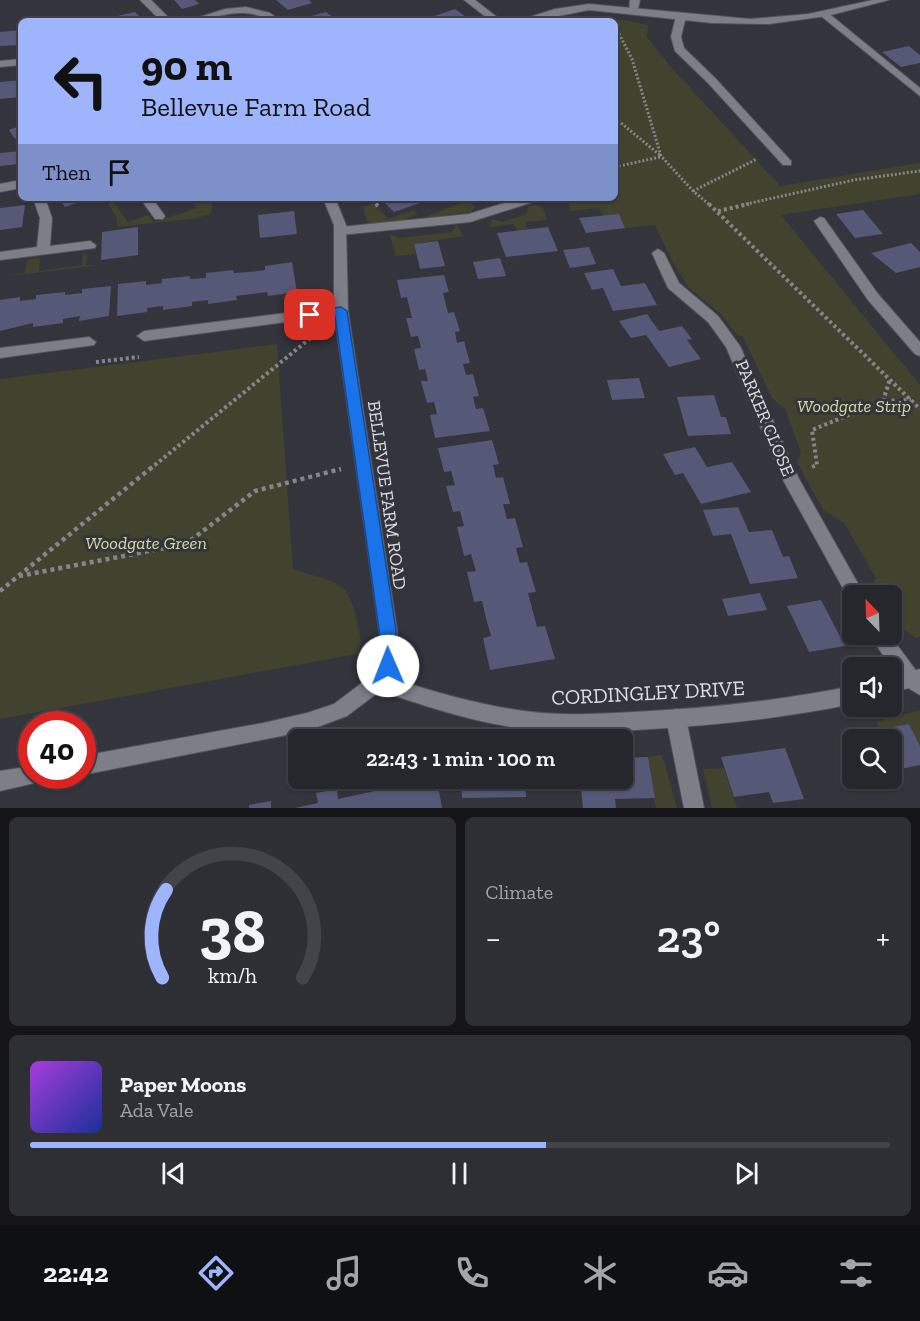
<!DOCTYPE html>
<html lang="en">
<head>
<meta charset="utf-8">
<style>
	:root { --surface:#26272d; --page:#2e2f35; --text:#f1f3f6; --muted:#a4a5aa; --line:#424449; --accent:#9eb4fd }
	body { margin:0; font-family:"Zilla Slab",serif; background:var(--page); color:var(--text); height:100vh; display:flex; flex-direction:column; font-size:22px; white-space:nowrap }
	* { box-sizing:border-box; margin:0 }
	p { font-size:20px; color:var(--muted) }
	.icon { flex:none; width:33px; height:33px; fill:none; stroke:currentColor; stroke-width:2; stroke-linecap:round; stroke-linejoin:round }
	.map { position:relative; height:808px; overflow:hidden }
	.details { display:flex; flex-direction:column; gap:9px; padding:9px; background:#151519; flex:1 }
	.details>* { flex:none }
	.banner { position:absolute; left:18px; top:18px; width:600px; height:183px; border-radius:9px; box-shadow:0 2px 4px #0004,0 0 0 2px var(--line); background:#9eb4fd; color:#111; overflow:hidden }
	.needle { width:39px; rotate:337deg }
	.fabs { position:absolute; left:842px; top:585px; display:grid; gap:12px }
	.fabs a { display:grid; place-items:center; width:60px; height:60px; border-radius:9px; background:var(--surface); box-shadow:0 2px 4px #0004,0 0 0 2px var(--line); font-size:30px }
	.speed { position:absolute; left:18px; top:711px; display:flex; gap:12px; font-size:30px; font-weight:700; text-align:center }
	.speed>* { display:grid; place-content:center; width:78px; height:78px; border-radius:50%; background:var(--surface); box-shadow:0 2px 4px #0004,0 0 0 2px var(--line); line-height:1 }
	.speed .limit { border:9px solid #d22; background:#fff; color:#111 }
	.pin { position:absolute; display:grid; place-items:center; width:51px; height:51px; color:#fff; margin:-26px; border-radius:12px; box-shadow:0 3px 9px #0006 }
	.me { position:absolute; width:66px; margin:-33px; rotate:359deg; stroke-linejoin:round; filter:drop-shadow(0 0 4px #0008) }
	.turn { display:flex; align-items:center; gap:21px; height:126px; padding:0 24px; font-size:27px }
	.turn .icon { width:78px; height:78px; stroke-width:2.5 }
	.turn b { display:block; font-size:42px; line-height:51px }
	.then { display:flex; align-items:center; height:57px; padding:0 24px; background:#0003; gap:12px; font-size:22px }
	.big { font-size:45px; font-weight:600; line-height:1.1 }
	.details .tile { flex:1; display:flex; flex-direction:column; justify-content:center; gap:9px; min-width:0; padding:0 21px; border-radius:9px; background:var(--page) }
	.details .dial { align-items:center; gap:0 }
	.dial svg { height:156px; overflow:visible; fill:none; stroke:var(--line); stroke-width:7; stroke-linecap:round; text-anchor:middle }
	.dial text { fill:var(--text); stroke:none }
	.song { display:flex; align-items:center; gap:18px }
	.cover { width:72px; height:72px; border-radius:9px; background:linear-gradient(135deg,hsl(280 70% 55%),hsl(230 70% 35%)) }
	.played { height:6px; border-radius:3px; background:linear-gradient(90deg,var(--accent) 60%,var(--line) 60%) }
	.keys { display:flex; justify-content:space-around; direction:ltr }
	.heat { display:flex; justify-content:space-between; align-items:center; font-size:33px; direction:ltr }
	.details .tiles { flex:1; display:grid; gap:9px; grid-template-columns:1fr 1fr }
	.tile:last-child { grid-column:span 2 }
	.trip { position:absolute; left:288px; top:729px; width:345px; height:60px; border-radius:9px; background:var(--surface); box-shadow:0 2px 4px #0004,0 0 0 2px var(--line); font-weight:600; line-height:60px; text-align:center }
	.menu { display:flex; height:96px; justify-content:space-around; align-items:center; background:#0f1012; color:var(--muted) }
	.menu .icon { width:42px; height:42px }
	.menu .current { color:var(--accent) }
	.menu b { font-size:27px; color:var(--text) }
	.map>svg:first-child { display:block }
	.green { fill:#41432e }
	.building { fill:#555876 }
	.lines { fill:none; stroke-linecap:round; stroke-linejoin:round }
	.lane-casing { stroke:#525259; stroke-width:2 }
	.street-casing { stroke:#525259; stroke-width:2 }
	.secondary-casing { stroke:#525259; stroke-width:2 }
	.path-far2 { stroke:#85868c; stroke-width:3; stroke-dasharray:2 2; stroke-linecap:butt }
	.path-far1 { stroke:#85868c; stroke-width:4; stroke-dasharray:3 3; stroke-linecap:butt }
	.path { stroke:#85868c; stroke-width:4.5; stroke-dasharray:4 4; stroke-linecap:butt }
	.lane { fill:#7d7e88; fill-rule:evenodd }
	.street { fill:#7d7e88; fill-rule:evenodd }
	.secondary { fill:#7d7e88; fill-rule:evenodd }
	.route { fill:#1a73e8; stroke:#114b97; stroke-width:1.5 }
	.labels { text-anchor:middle; stroke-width:6; stroke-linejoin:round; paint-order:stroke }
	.park-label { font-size:18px; font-style:italic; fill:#d7dca0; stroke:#33343c }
	.street-label { font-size:18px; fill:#dedfe4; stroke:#33343c }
	.near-street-label { font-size:21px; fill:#dedfe4; stroke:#33343c }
</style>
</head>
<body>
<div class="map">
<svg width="920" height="808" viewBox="0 0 920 808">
	<rect width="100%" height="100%" fill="#33343c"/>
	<path class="green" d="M585,19L623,20L648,25L647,37L671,67L780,186L920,163V194L781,215L920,385V637L916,638C895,625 891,620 891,596L872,595L869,590L876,578L844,523L823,510L797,462L801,452L785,409L772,398L743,337L735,333L722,315L689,288L673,263L655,225L625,228L618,214L604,216L599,208L571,211L567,198H615V169L627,166L624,163L615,165V21H568Z
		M105,198H120L113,201L128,222L148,215L154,222L197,208L190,198H211L212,213L197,218L117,227V219Z
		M468,200L475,207L471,212L423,218Z
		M373,203L389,219L413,210L418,214L400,221L368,225L363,207Z
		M535,205L543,208L547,220L525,222L528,229L517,231L514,224L490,227L492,219L503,222L526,214L529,206Z
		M457,225L464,236L414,244L416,254L396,256L389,233L399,238L452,232Z
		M83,253H87L86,265H101L0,277L25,273L27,260L40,258L39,271L82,265Z
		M277,344L293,569C335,584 349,576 358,626C360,636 363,645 357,654L0,719V379Z
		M920,710V746L880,730L876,722Z
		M662,755L677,808H656L648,757Z
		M724,768L737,808H712L703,769Z"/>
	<path class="building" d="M174,0H195L199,4L182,9Z
		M276,0H309L312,3L288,10Z
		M455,9L472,21H432L428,18Z
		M135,12L144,21H121L117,16Z
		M326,12L335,19L303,21L301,19Z
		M21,30V45L0,46V32Z
		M909,46L920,55V63L901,67L882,52Z
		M21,80V97L0,99V82Z
		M19,126L21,137L15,139L9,130Z
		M21,151L19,164L0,166V153Z
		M59,198H91L65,207Z
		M380,198H423L426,201L394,212Z
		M25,205L22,227L0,230V208Z
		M863,210L883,234L855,238L836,214Z
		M294,211L297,234L260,238L258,215Z
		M619,214L625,228L586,233L579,218Z
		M138,227V255L101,260L102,232Z
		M548,227L558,251L506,257L497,233Z
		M438,241L445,266L420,269L414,244Z
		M911,243L920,252V267L896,273L871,253Z
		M589,247L596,264L570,268L563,250Z
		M500,258L506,276L478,279L473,262Z
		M292,262L297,292L268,296L267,292L236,296L237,300L208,304V300L192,302V306L163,310V306L147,308V312L117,316L118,284L146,281V285L162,283V279L190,276V279L206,278V273L233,270L234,273L249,272L265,270V266Z
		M613,269L621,286L645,283L657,305L613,311L603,288L592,290L584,273Z
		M444,275L449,292L443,293L448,313L454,312L460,331L455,332L457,343L464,341L470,363L463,364L466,375L473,374L479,396L473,397L476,409L483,408L490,431L435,438L430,415L437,414L434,402L427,403L421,381H428L425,369L419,370L414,349L421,348L418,336L411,337L406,318H412L407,297L401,298L397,280Z
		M111,286L109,316L79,321L80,316L63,319V323L33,327V323L0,331V300L20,297V301L36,299V295L65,292V295L82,293V289Z
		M647,314L659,331L682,326L692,339L687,340L701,359L669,367L646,335L631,338L619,321Z
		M639,378L645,398L612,400L607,380Z
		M714,395L721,417H726L731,434L688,436L677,397Z
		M492,440L499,464L493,465L496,478L503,477L510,504H503L507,519L515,518L523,547L516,548L520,563L527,562L536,592L528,593L537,627L545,626L555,659L490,670L483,638L491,636L486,618L482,601L474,602L467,572L476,571L471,554L464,556L457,527L464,526L460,511L453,512L446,486L455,485L451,471L444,472L438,448Z
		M695,447L707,467L732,462L751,492L701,504L683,473L675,475L663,454Z
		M738,507L749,532L772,530L783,557L789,556L798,578L750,584L731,534L713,536L703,510Z
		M760,593L767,610L728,616L722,599Z
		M821,600L845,646L809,652L787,606Z
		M909,724L920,746V765L896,770L900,780L871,786L868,778H891V740H852V746L848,736Z
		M785,748L804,799L773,803L769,792L734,797L721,757Z
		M648,757L655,798L615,799L616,808H583L580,778H622V758Z
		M401,778H422L423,782L437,780L442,808H295L318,803L316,793L337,789L338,799L402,785Z
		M461,778H525L526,797L462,798Z
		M271,801V808H249V805Z"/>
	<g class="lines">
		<defs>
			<path id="lane" d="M33,198H45L52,218L50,246L90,241L96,245L95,248L0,260V252L37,247L40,218Z
				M140,198H152L165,216L163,219H155Z"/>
			<path id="street" d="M140,0H151L172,21H161Z
				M464,0H475L502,21H491Z
				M630,0H640L637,13L629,11Z
				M246,7L270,13L281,21C267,21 258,13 244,13C224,12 207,21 187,21L225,9Z
				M821,12H827L920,88V96L821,16Z
				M681,13L686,16L681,37L684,48L716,79L791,161V165H783L708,83L675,51L671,37L676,16Z
				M21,59V65L0,67V61Z
				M520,198H538L536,201L470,222L340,235L334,231L340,227L469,214Z
				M820,217L824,218L878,294L920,342V356L915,354L868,300L814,221Z
				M658,249L664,253L679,283L718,316L740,346L799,479L865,596H852V602L850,601L783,480L726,347L708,322L668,288L652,253Z
				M341,306L346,308L348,311L346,314L144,341L137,336L144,331Z
				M89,337L96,342L94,345L0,358V348Z
				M869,634H889L920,676V695L903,685Z
				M676,709L683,712L686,718L704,808H684L666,718L669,712Z"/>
			<path id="secondary" d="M873,0H889L827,16L769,24L712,23L589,10L533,21H517L555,9L589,4L750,19L808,14Z
				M21,180V188L0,192V184Z
				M323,198H335L346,225L348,311L397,630V666L391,678C434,692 479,705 524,711C560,716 597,714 634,712C707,708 780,701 852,686V704C780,719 708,726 635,730C599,731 562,734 526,729C476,723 428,707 380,691L347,716L307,731L82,775V756L263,723L307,713L334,704L371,676L379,664V630L334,311V225Z
				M920,669V685L891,693V677Z
				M32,766V776H42L39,782L0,791V771Z"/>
		</defs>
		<use href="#lane" class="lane-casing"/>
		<use href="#street" class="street-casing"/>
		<use href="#secondary" class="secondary-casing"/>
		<path class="path-far2" d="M617,30L632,59L661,156L693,191L710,205
			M615,118L661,156
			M615,167L660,157
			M693,191L757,159
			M370,198L377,205
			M742,205L854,180L920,171"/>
		<path class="path-far1" d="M376,204L378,206
			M709,204L920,409
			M718,211L749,204
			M96,362L139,357
			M883,401L890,379
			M812,467L817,465L812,430L883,401L911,400
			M150,469L313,336"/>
		<path class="path" d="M19,576L186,544L255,491L341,469
			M0,591L151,468"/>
		<use href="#lane" class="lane"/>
		<use href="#street" class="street"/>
		<use href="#secondary" class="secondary"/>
	</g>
	<path class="route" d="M341,307L347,311L396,630V666L394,671L388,673L382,671L380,666L379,630L335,316L310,319L304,315L310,311Z"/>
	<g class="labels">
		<g class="park-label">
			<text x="854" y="412">Woodgate Strip</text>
			<text x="146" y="549">Woodgate Green</text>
		</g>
		<g class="street-label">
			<text transform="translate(765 418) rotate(67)" y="6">PARKER CLOSE</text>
			<text transform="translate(387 495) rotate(82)" y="6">BELLEVUE FARM ROAD</text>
		</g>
		<g class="near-street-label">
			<text transform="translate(648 693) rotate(-3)" y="7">CORDINGLEY DRIVE</text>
		</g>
	</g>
</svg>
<div class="fabs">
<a><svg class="needle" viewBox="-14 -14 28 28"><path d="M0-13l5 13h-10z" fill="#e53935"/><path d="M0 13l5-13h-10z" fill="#a4a5aa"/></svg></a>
<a><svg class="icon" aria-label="sound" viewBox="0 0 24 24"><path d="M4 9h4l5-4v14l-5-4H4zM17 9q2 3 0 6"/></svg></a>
<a><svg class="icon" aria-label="search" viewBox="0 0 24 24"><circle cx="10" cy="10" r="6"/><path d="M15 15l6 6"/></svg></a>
</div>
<div class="speed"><div class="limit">40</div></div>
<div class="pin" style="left:310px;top:315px;background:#d93025"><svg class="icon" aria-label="arrive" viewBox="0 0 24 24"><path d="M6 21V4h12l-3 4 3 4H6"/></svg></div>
<svg class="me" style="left:388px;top:666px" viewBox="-20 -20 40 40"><circle r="19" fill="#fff"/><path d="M0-13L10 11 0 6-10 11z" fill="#1a73e8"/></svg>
<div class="trip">22:43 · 1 min · 100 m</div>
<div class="banner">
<div class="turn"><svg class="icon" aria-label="left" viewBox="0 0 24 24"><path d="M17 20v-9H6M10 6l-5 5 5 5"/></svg><div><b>90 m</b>Bellevue Farm Road</div></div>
<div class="then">Then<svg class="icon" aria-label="arrive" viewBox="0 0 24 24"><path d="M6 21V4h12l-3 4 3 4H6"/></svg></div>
</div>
</div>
<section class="details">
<div class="tiles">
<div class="tile dial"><svg viewBox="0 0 100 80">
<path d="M14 69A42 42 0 1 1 86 69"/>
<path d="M14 69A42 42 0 0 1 16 24" stroke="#9eb4fd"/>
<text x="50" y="56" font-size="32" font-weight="700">38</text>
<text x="50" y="72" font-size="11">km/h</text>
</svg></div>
<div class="tile"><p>Climate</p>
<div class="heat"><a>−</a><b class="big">23°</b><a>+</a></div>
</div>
<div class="tile">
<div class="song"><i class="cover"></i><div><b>Paper Moons</b><p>Ada Vale</p></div></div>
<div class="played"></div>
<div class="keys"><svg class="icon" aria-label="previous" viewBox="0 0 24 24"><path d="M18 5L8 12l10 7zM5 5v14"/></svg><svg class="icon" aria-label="pause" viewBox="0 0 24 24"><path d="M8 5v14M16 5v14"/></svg><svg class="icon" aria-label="next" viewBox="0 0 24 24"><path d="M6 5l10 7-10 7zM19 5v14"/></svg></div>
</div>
</div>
</section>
<nav class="menu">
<b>22:42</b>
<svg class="icon current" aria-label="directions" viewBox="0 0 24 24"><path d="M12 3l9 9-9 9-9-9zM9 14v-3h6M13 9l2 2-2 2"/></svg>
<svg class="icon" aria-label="music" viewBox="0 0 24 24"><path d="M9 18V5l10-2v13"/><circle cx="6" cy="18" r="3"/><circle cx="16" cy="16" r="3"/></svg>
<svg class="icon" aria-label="phone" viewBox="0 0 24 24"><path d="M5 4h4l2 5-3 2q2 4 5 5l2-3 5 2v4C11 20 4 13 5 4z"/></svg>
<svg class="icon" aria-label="climate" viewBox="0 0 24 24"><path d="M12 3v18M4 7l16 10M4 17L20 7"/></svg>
<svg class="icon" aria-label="car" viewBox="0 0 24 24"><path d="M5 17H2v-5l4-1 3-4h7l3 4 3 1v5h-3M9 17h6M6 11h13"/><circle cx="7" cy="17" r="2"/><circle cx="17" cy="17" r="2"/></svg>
<svg class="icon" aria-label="filters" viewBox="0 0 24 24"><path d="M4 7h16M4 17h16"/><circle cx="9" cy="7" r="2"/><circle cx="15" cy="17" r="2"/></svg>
</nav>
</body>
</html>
